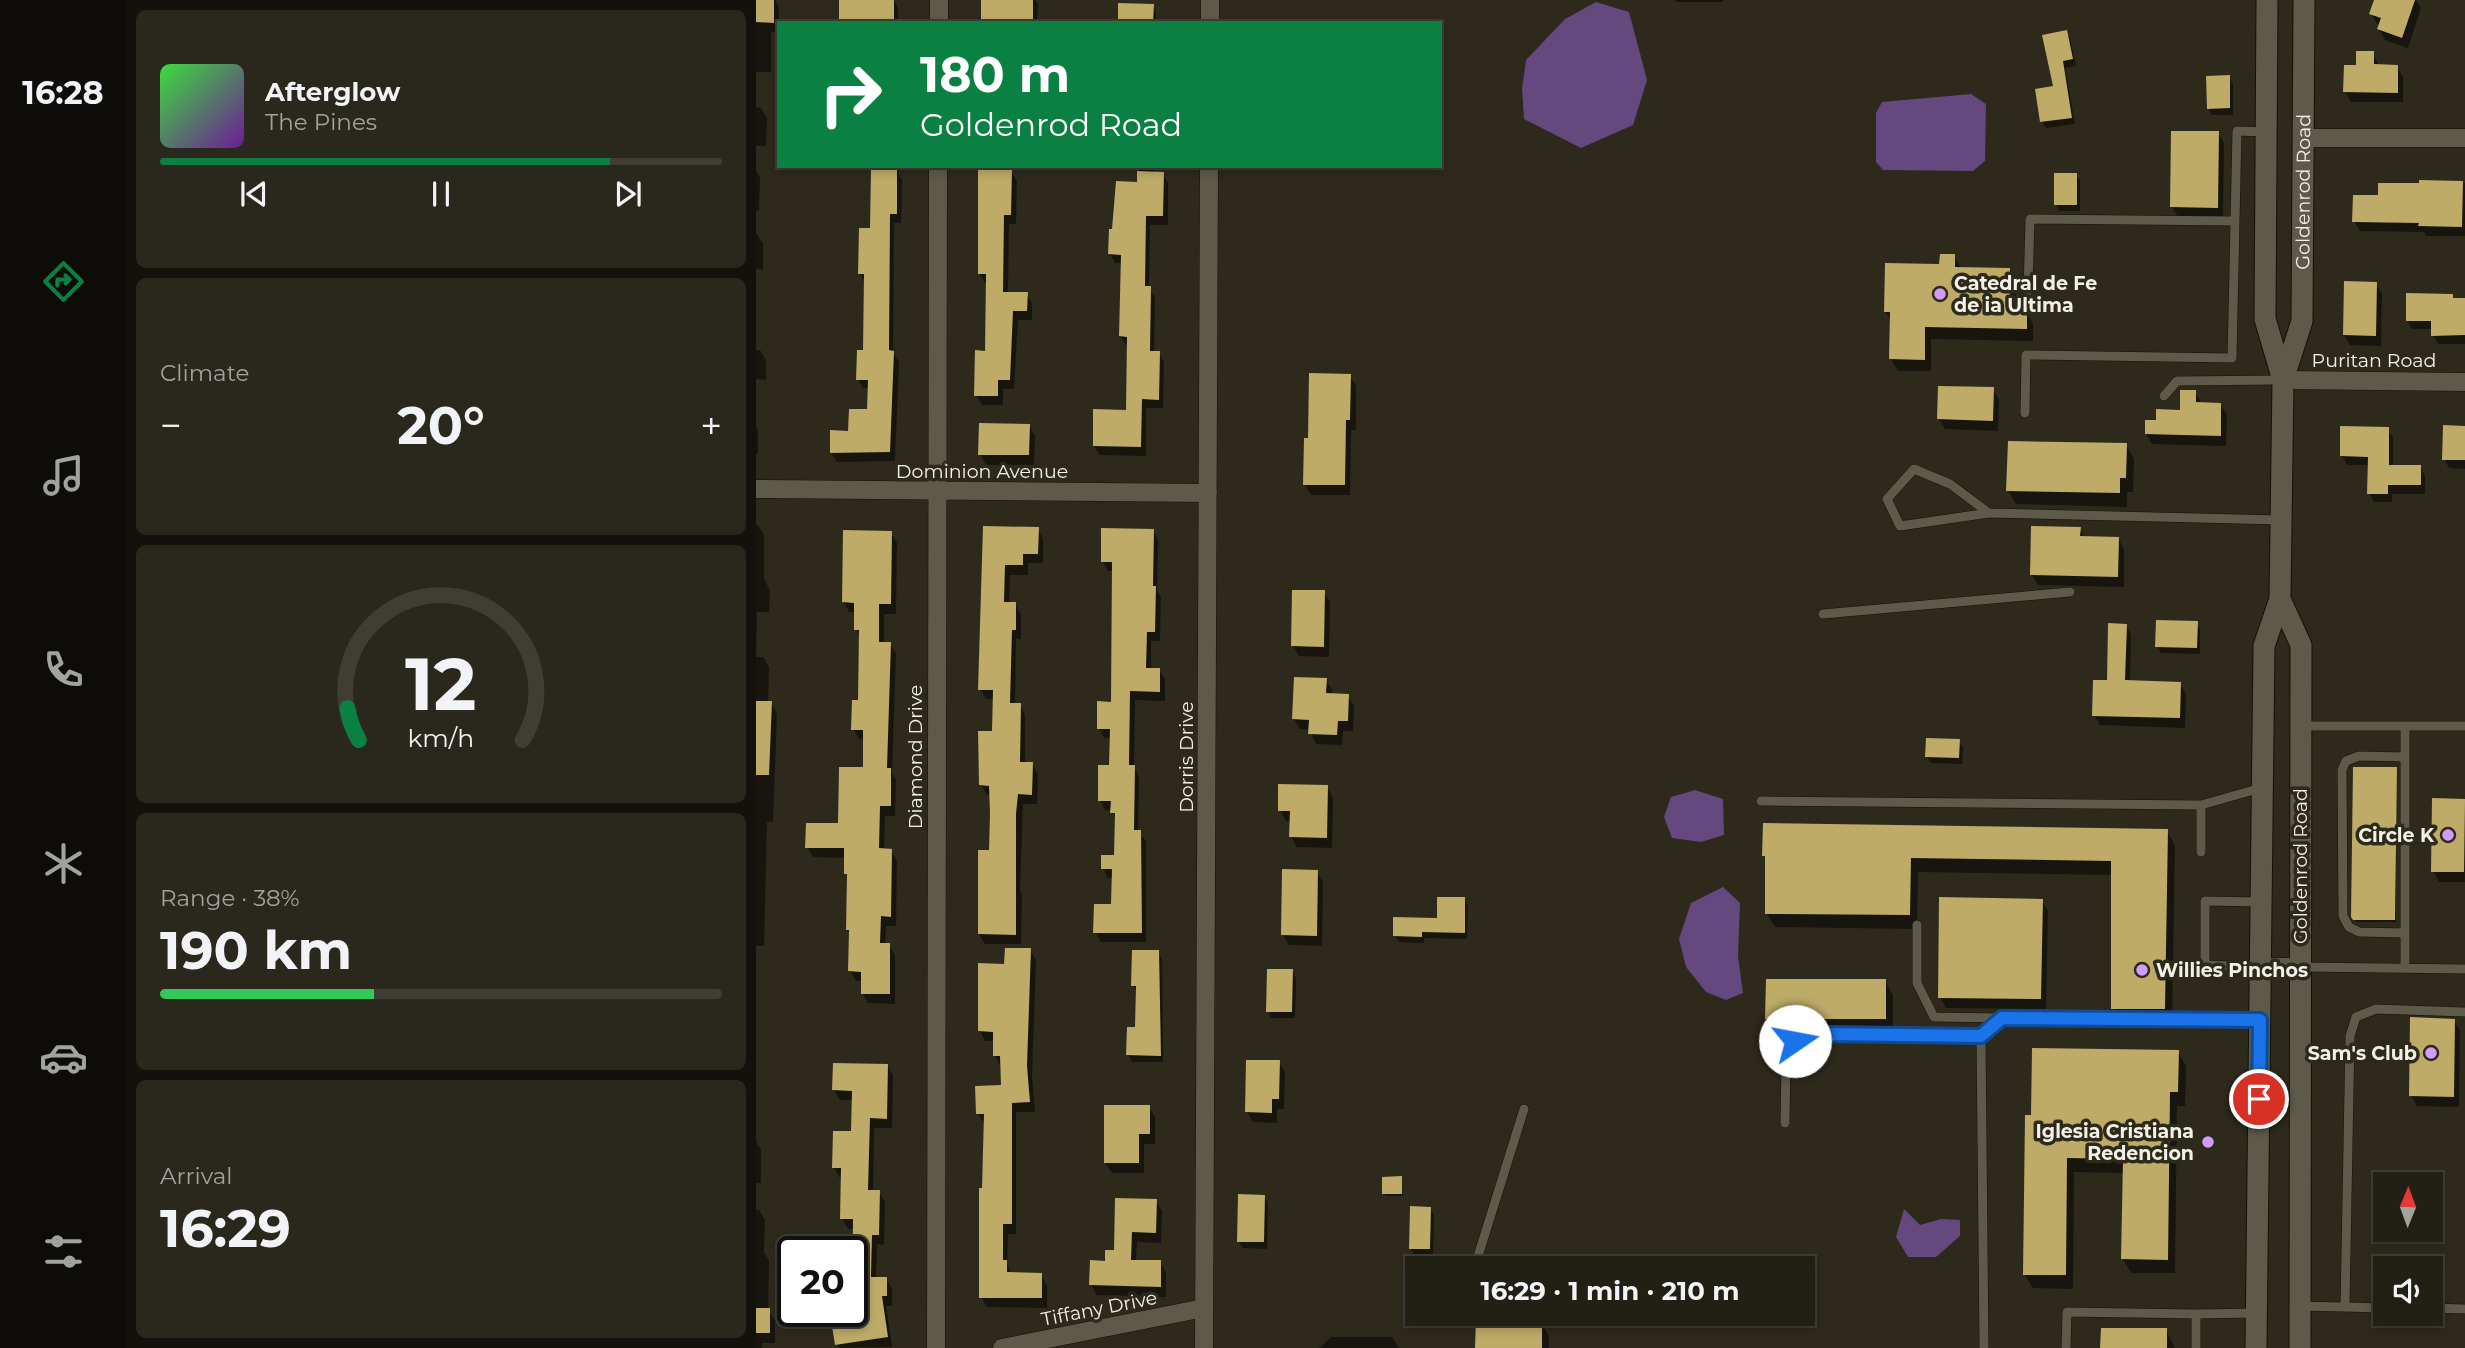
<!DOCTYPE html>
<html lang="en">
<head>
<meta charset="utf-8">
<style>
	:root { --surface:#221f14; --page:#2a271d; --text:#f1f3f6; --muted:#a2a2a0; --line:#3f3d34; --accent:#0b8043 }
	body { margin:0; font-family:Montserrat,sans-serif; background:var(--page); color:var(--text); height:100vh; display:flex; flex-direction:column; font-size:26px; white-space:nowrap }
	* { box-sizing:border-box; margin:0 }
	p { font-size:23px; color:var(--muted) }
	.icon { flex:none; width:38px; height:38px; fill:none; stroke:currentColor; stroke-width:2; stroke-linecap:round; stroke-linejoin:round }
	.map { position:relative; flex:1; overflow:hidden }
	.details { display:flex; flex-direction:column; gap:10px; padding:10px; background:#13110b; width:630px }
	.details>* { flex:none }
	.banner { position:absolute; left:21px; top:21px; width:665px; height:147px; border-radius:0px; box-shadow:0 4px 10px #0003,0 0 0 2px var(--line); background:#0b8043; color:#fff; overflow:hidden }
	.needle { width:46px; rotate:1deg }
	.tools { position:absolute; left:1617px; top:1172px; display:grid; gap:14px }
	.tools a { display:grid; place-items:center; width:70px; height:70px; border-radius:0px; background:var(--surface); box-shadow:0 4px 10px #0003,0 0 0 2px var(--line); font-size:35px }
	.speed { position:absolute; left:21px; top:1236px; display:flex; gap:14px; font-size:35px; font-weight:700; text-align:center }
	.speed>* { display:grid; place-content:center; width:91px; height:91px; border-radius:50%; background:var(--surface); box-shadow:0 4px 10px #0003,0 0 0 2px var(--line); line-height:1 }
	.speed .limit { border:4px solid #111; border-radius:10px; background:#fff; color:#111 }
	.pin { position:absolute; display:grid; place-items:center; width:60px; height:60px; color:#fff; margin:-30px; border:4px solid #fff; border-radius:50%; box-shadow:0 2px 7px #0007 }
	.me { position:absolute; width:77px; margin:-38px; rotate:78deg; stroke-linejoin:round; filter:drop-shadow(0 0 5px #0008) }
	.turn { display:flex; align-items:center; gap:24px; height:147px; padding:0 28px; font-size:32px }
	.turn .icon { width:91px; height:91px; stroke-width:2.5 }
	.turn b { display:block; font-size:49px; line-height:60px }
	.big { font-size:52px; font-weight:700; line-height:1.1 }
	.details .card { flex:1; display:flex; flex-direction:column; justify-content:center; gap:10px; min-width:0; padding:0 24px; border-radius:10px; background:var(--page) }
	.details .dial { align-items:center; gap:0 }
	.dial svg { height:182px; overflow:visible; fill:none; stroke:var(--line); stroke-width:7; stroke-linecap:round; text-anchor:middle }
	.dial text { fill:var(--text); stroke:none }
	.song { display:flex; align-items:center; gap:21px }
	.cover { width:84px; height:84px; border-radius:10px; background:linear-gradient(135deg,hsl(120 70% 55%),hsl(280 70% 35%)) }
	.played { height:7px; border-radius:4px; background:linear-gradient(90deg,var(--accent) 80%,var(--line) 80%) }
	.keys { display:flex; justify-content:space-around; direction:ltr }
	.heat { display:flex; justify-content:space-between; align-items:center; font-size:38px; direction:ltr }
	.charge { height:10px; border-radius:5px; background:linear-gradient(90deg,#34c759 38%,var(--line) 0) }
	.trip { position:absolute; left:649px; top:1256px; width:410px; height:70px; border-radius:0px; background:var(--surface); box-shadow:0 4px 10px #0003,0 0 0 2px var(--line); font-weight:700; line-height:70px; text-align:center }
	main { display:flex; flex:1; min-height:0 }
	.tab-bar { display:flex; flex-direction:column; width:126px; justify-content:space-around; align-items:center; background:#0e0c08; color:var(--muted) }
	.tab-bar .icon { width:49px; height:49px }
	.tab-bar .selected { color:var(--accent) }
	.tab-bar b { font-size:32px; color:var(--text) }
	.map>svg:first-child { display:block }
	.water { fill:#64487e }
	.shadow { fill:#0007 }
	.building { fill:#bdab67 }
	.lines { fill:none; stroke-linecap:round; stroke-linejoin:round }
	.lane-casing { stroke:#151105; stroke-width:10 }
	.street-casing { stroke:#151105; stroke-width:19 }
	.secondary-casing { stroke:#151105; stroke-width:23 }
	.lane { stroke:#5e5a4a; stroke-width:9 }
	.street { stroke:#5e5a4a; stroke-width:18 }
	.secondary { stroke:#5e5a4a; stroke-width:21 }
	.route-casing { stroke:#114b97; stroke-width:18 }
	.route { stroke:#1a73e8; stroke-width:12 }
	.poi-dot { fill:#d09dfe; stroke:#2d291b; stroke-width:2.5 }
	.labels { text-anchor:middle; stroke-width:7; stroke-linejoin:round; paint-order:stroke }
	.street-label { font-size:19px; fill:#f3f0e7; stroke:#2d291b }
	.poi-label { font-size:19px; font-weight:bold; fill:#f3f0e7; stroke:#2d291b; text-anchor:end }
</style>
</head>
<body>
<main>
<nav class="tab-bar">
<b>16:28</b>
<svg class="icon selected" aria-label="directions" viewBox="0 0 24 24"><path d="M12 3l9 9-9 9-9-9zM9 14v-3h6M13 9l2 2-2 2"/></svg>
<svg class="icon" aria-label="music" viewBox="0 0 24 24"><path d="M9 18V5l10-2v13"/><circle cx="6" cy="18" r="3"/><circle cx="16" cy="16" r="3"/></svg>
<svg class="icon" aria-label="phone" viewBox="0 0 24 24"><path d="M5 4h4l2 5-3 2q2 4 5 5l2-3 5 2v4C11 20 4 13 5 4z"/></svg>
<svg class="icon" aria-label="climate" viewBox="0 0 24 24"><path d="M12 3v18M4 7l16 10M4 17L20 7"/></svg>
<svg class="icon" aria-label="car" viewBox="0 0 24 24"><path d="M5 17H2v-5l4-1 3-4h7l3 4 3 1v5h-3M9 17h6M6 11h13"/><circle cx="7" cy="17" r="2"/><circle cx="17" cy="17" r="2"/></svg>
<svg class="icon" aria-label="filters" viewBox="0 0 24 24"><path d="M4 7h16M4 17h16"/><circle cx="9" cy="7" r="2"/><circle cx="15" cy="17" r="2"/></svg>
</nav>
<section class="details">
<div class="card">
<div class="song"><i class="cover"></i><div><b>Afterglow</b><p>The Pines</p></div></div>
<div class="played"></div>
<div class="keys"><svg class="icon" aria-label="previous" viewBox="0 0 24 24"><path d="M18 5L8 12l10 7zM5 5v14"/></svg><svg class="icon" aria-label="pause" viewBox="0 0 24 24"><path d="M8 5v14M16 5v14"/></svg><svg class="icon" aria-label="next" viewBox="0 0 24 24"><path d="M6 5l10 7-10 7zM19 5v14"/></svg></div>
</div>
<div class="card"><p>Climate</p>
<div class="heat"><a>−</a><b class="big">20°</b><a>+</a></div>
</div>
<div class="card dial"><svg viewBox="0 0 100 80">
<path d="M14 69A42 42 0 1 1 86 69"/>
<path d="M14 69A42 42 0 0 1 9 55" stroke="#0b8043"/>
<text x="50" y="56" font-size="32" font-weight="700">12</text>
<text x="50" y="72" font-size="11">km/h</text>
</svg></div>
<div class="card"><p>Range · 38%</p><b class="big">190 km</b><div class="charge"></div></div>
<div class="card"><p>Arrival</p><b class="big">16:29</b></div>
</section>
<div class="map">
<svg width="1709" height="1348" viewBox="0 0 1709 1348">
	<rect width="100%" height="100%" fill="#2d291b"/>
	<path class="water" d="M840,2L873,12L891,80L877,125L825,148L768,119L766,89L770,60L809,19Z
		M1215,94L1230,104L1229,161L1217,171L1127,170L1120,162V113L1126,102Z
		M939,790L967,799L968,835L945,842L916,838L908,817L915,797Z
		M967,887L984,903L982,956L987,993L970,1000L950,992L930,967L923,939L935,903Z
		M1148,1209L1164,1225L1185,1219L1204,1220V1236L1180,1257H1152L1140,1237Z"/>
	<path class="shadow" d="M0,0H19L23,7L22,32H15V72H0V78Z
		M84,0H138L142,8V23H84Z
		M227,0H279L282,4L281,23H227Z
		M919,0H967V2H920Z
		M1619,0H1660L1665,8L1652,48L1629,40L1623,29L1624,25L1621,24L1615,13Z
		M397,5L400,12V23H364Z
		M1310,32L1314,39L1320,66L1309,68L1319,124L1290,128L1286,121L1299,87Z
		M1617,53L1623,66L1641,67L1647,77V102H1595L1589,91L1602,67Z
		M1473,77L1477,84V115H1456L1452,108Z
		M0,107L5,108L11,118L10,146H0Z
		M1462,133L1468,143L1467,218L1422,217L1416,207Z
		M117,166H143V175L146,180L145,223H138L137,352L143,362L139,461L81,462L75,453L76,432L94,433L113,411V389L107,388L102,379L109,352L110,285L104,274L116,230Z
		M227,166H255V171L261,181L260,224H253L252,294H271L276,304V320H262L258,389H247V405H226L220,395L231,352L232,283H229L224,274Z
		M383,166H399L398,173L407,174L412,183V225H394L393,288L399,297L398,353H403L408,362L407,408H390V456L344,455L338,446L371,412L373,345H370L364,336L366,263H359L354,254L358,230L382,183Z
		M0,170L4,177L3,211H0Z
		M1320,175L1324,181V211H1303L1300,205Z
		M1665,182L1709,183V236H1670L1668,232L1604,231L1598,221L1665,185Z
		M0,233L7,243V270L0,269Z
		M1198,256L1205,268L1253,269L1260,281V310L1261,312H1270L1277,324V341L1175,339V371H1142L1135,359L1136,322L1129,311Z
		M1620,284L1626,294L1625,346L1594,345L1588,335Z
		M1696,296L1698,300H1709V344H1682L1677,335V329H1656L1651,320Z
		M0,350H4L10,360V380L0,379Z
		M594,376L600,386V430H595L594,495H555L548,484L554,439Z
		M1237,389L1243,400L1242,431L1189,429L1183,419Z
		M1439,392L1446,404H1464L1471,415L1470,446L1396,444L1390,434L1402,422L1426,411Z
		M273,425L279,436L278,465H230L224,454Z
		M0,426L2,430V454H0Z
		M1689,427H1709V469L1693,468L1688,459Z
		M1632,429L1637,438V467H1664L1669,476V494H1636V502H1618L1613,493V465H1591L1586,456Z
		M1370,445L1378,459L1377,492H1371V507L1260,504L1252,490Z
		M0,525H2L8,535V579L14,590L13,612H1L0,657Z
		M228,528L282,529L287,539V563H272V575H254L253,604H259L265,614V639H260L259,704H264L269,715V764H276L282,774L281,804H267L264,891L266,895L265,944H229L223,934L235,852V795H231L225,785L238,733L239,699H230L224,689Z
		M1324,529L1329,538H1362L1368,549V587L1282,585L1276,575Z
		M397,530L402,540L401,591L405,597L404,641H395V670H403L409,679V701L379,700L378,767L383,777L382,832L390,841V942H345L339,932L357,906L358,878H352L347,868L360,857V820L356,810H349L344,800L355,766V738H348L343,728L357,703L358,571H352L346,561Z
		M135,533L141,543L140,614H128V644H134L140,654L136,773L140,780L139,816H129L128,850H135L141,861L140,926H130L129,945H133L139,955V1004L112,1003L106,993L107,981H100L94,971L95,935L91,930L92,878L90,873V858L57,857L51,847L84,825L108,769L109,740L103,739L97,729L104,702L105,638L100,629V612H93L88,602Z
		M568,592L574,602L573,657L543,656L537,646Z
		M1441,623L1444,630V654L1405,653L1401,646Z
		M1370,625L1375,635L1374,682L1424,684L1430,694L1429,728L1344,725L1338,715L1353,682Z
		M0,657H7L13,667L12,703H15L21,714L17,822H11L8,946H0Z
		M570,680L576,690V695L592,696L598,706L597,731H587L586,745L560,744L554,730L544,729L538,719Z
		M1203,741L1207,748L1206,764L1175,763L1171,757Z
		M1640,769V922H1600L1597,916Z
		M571,787L577,798L576,848L541,847L535,837V821H530L524,810Z
		M1708,800L1709,882H1683L1677,871Z
		M1411,831L1419,845L1416,1023H1365L1357,1008V875L1162,872L1161,929L1019,927L1010,913L1011,861L1008,856Z
		M561,872L567,882L566,946L533,945L527,935Z
		M708,899L712,905L711,939L668,938V943L643,942L639,936L683,919Z
		M1286,901L1292,911L1290,1009L1190,1008L1184,997Z
		M274,950L280,960L276,1077L279,1112H260V1234H252L251,1264L256,1274L285,1275L291,1285V1308L231,1307L225,1297L229,1124L222,1114L247,1086L244,1066L239,1056V1041H229L224,1031L250,965Z
		M402,952L406,959L407,1062H376L372,1055L381,1029V992L377,985Z
		M536,971L540,978L539,1018H515L512,1011Z
		M1129,981L1137,995V1033H1019L1011,1019Z
		M1698,1020L1704,1031L1703,1107L1661,1106L1655,1095Z
		M1422,1052L1430,1066L1429,1106H1421L1419,1273H1375L1367,1259L1368,1173L1318,1172L1317,1289L1277,1288L1268,1274L1270,1117Z
		M523,1062L529,1072L528,1109H521V1123L497,1122L491,1112Z
		M131,1065L137,1075L136,1128H118L117,1192H123L129,1202L128,1245L121,1244L120,1278L130,1279L136,1288V1306H130L136,1347L83,1348L81,1345L88,1311H96V1252H98L99,1229H92L86,1219L87,1178H84L78,1168L97,1133L98,1100H84L78,1090Z
		M393,1107L399,1117V1144H388V1173H356L349,1163Z
		M0,1141L5,1150V1183H0Z
		M645,1178L647,1196H630L628,1194Z
		M508,1196L512,1203L511,1249L487,1248L483,1242Z
		M400,1201L406,1211L405,1243L381,1242L380,1261L404,1262L410,1272V1297L341,1295L335,1285Z
		M674,1208L678,1215L677,1256L658,1255L655,1249Z
		M0,1210H3L9,1220L8,1252L13,1261L12,1310L19,1321V1343H6V1348H0Z
		M785,1322L793,1336V1348H721Z
		M1410,1330L1419,1348H1346Z
		M575,1337H636L643,1348H563Z"/>
	<path class="building" d="M0,0H18V23L0,22Z
		M83,0H138V23H83Z
		M225,0H277V23H225Z
		M1618,0H1659L1646,38L1621,29L1625,18L1613,14Z
		M362,3L398,4L397,23H362Z
		M1311,30L1317,59L1307,61L1316,118L1284,122L1279,89L1297,86L1286,35Z
		M1600,51H1618V64L1642,65V93L1587,92L1588,65H1600Z
		M1474,75V108L1451,109L1450,76Z
		M1415,131H1463L1462,208L1414,207Z
		M115,169H141V214H134L133,350L138,351L134,452L74,453V430L92,431L93,409H111L112,380H100L101,350H107L108,274H102L103,228H114Z
		M222,169L256,170L255,215H248L247,292H272L271,311H257L254,380H242V396H218L219,350L229,351L230,274H222Z
		M381,171L408,172L407,216H390L389,286H395L394,351H404L403,400L386,399L385,447L337,446V409L370,410L371,337L363,336L365,255L352,254L353,229H356L360,181L381,182Z
		M1298,173H1321V205H1298Z
		M1663,180L1707,181L1706,227L1662,226L1663,223L1596,222L1597,195H1622V183H1663Z
		M1184,254H1199V267L1254,268V302H1257V310H1271V329L1169,327V360L1133,359L1134,312H1128L1129,263L1183,264Z
		M1588,281L1621,282L1620,336L1587,335Z
		M1650,293L1697,294V298H1709V335L1675,336V321H1650Z
		M553,373L595,374L594,420H590L589,485H547L548,438H552Z
		M1182,386L1238,387L1237,421L1181,419Z
		M1424,390H1440V402L1465,403V436L1389,434V420H1400V409L1424,410Z
		M223,423L274,424L273,455H222Z
		M1687,425L1709,426V460H1686Z
		M1584,426L1633,427V465H1665V485H1632V494H1611L1612,457L1584,456Z
		M1252,441L1371,443L1370,478H1364V493L1250,491Z
		M227,526L283,527L282,554H267V565H249L248,602H260V630H256L254,703H265L264,762H277L276,795L262,794L260,814V935L222,934V850H233L234,813L233,786L223,785L222,731H236L237,690H222Z
		M1275,526L1325,527L1324,536L1363,537L1362,577L1274,575Z
		M345,528L398,529L397,586H400L399,632H391L390,668H404V692L374,691L373,765H379L378,830H385L386,933H337L338,904H355L356,869H345V855H358L359,813H354L355,801H342V765H353L354,729H341V701L355,702L356,562H345Z
		M87,530L136,531L135,604H123V642H135L131,768H135V806H124L123,848L136,849L135,917L125,916L124,943H134V994H105V972L92,971L93,930H90L91,874H88V848H49L50,823H82L83,767H107V730H95L96,700H102L103,630H98V603L86,602Z
		M536,590H569L568,647L535,646Z
		M1400,620L1442,621L1441,648L1399,647Z
		M1352,623L1371,624L1369,680L1425,682L1424,718L1336,716L1337,680H1351Z
		M538,677L571,678L570,693L593,694L592,721H582L581,735L552,734L553,720L536,719Z
		M0,701H16L13,775H0Z
		M1170,738L1204,739L1203,758L1169,757Z
		M1597,767H1641L1639,920H1597L1595,917Z
		M522,784L572,785L571,838L533,837L534,811H522Z
		M1676,798L1709,799L1708,872H1675Z
		M1007,823L1412,829L1409,1009H1355V861L1155,858L1154,915L1009,914V856H1006Z
		M526,869L562,870L561,936L525,935Z
		M681,897H709V933L666,932V937L637,936V917L681,918Z
		M1183,897L1287,899L1285,999L1182,998Z
		M249,948H275L271,1066L274,1102L256,1103V1224H247V1260H251V1272L286,1273V1298H223V1188H226L228,1114H220L219,1086L245,1085L244,1056H237V1032L222,1031V963L248,964Z
		M376,950H403L405,1056L370,1055L371,1027H379L380,986H375Z
		M511,969H537L536,1012H510Z
		M1010,979H1130V1019H1009Z
		M1654,1017L1699,1019L1698,1097L1653,1096Z
		M1276,1048L1423,1050L1422,1092H1414L1412,1260L1365,1259L1367,1159L1311,1158L1310,1275H1267L1269,1115H1275Z
		M490,1060H524L523,1099H516V1113L489,1112Z
		M77,1063L132,1064L131,1119L114,1118L112,1190H124L123,1235H116L115,1277H131V1296H126L132,1337L79,1345L74,1313L96,1311L97,1219H84L85,1168H76L77,1131H95L96,1091L76,1090Z
		M348,1105H394V1134H383V1163H348Z
		M646,1176V1194H626V1177Z
		M482,1194L509,1195L508,1242H481Z
		M359,1198L401,1199L400,1233L376,1232L375,1260H405V1287L333,1285L334,1260L349,1261V1250H358Z
		M654,1206L675,1207L674,1249H653Z
		M0,1308H14V1333H0Z
		M720,1319L786,1320V1348H719Z
		M1345,1328H1411V1348H1344Z"/>
	<g class="lines">
		<defs>
			<path id="lane" d="M1272,291L1274,219L1479,221
				M1408,396L1421,381L1525,380
				M1269,413L1270,355L1476,358L1481,131L1510,132
				M1233,513L1144,526L1131,499L1158,469L1194,484L1233,513L1524,520
				M1067,614L1314,592
				M1546,726H1709
				M1649,726V968
				M1649,757L1603,756L1590,761L1586,770L1587,916L1593,927L1603,932L1649,933
				M1005,801L1445,805L1505,788
				M1445,805V852
				M1161,925V983L1178,1017L1246,1018
				M1503,967L1449,965V901L1505,902
				M1546,967L1709,969
				M1029,1123L1030,1064L1039,1041L1069,1034L1225,1036
				M718,1269L768,1109
				M1544,1306L1629,1308
				M1589,1307L1594,1036L1600,1017L1620,1009L1709,1012
				M1675,1308L1709,1309
				M1228,1348L1225,1036L1246,1018L1502,1020
				M1310,1348L1311,1312L1440,1314
				M1440,1348V1314L1501,1313"/>
			<path id="street" d="M183,23V0
				M454,23V0
				M1548,138H1709
				M1527,380L1709,382
				M0,489L452,493
				M1505,967H1544
				M180,1348L182,166
				M246,1348L448,1308
				M448,1348L453,166"/>
			<g id="secondary">
				<path d="M1511,0L1509,319L1527,380"/>
				<path d="M1524,599L1545,645L1544,1348"/>
				<path id="s1" d="M1500,1348L1508,646L1524,599L1527,380L1546,321L1548,0"/>
			</g>
		</defs>
		<use href="#lane" class="lane-casing"/>
		<use href="#street" class="street-casing"/>
		<use href="#secondary" class="secondary-casing"/>
		<use href="#lane" class="lane"/>
		<use href="#street" class="street"/>
		<use href="#secondary" class="secondary"/>
	</g>
	<g class="lines">
		<defs>
			<path id="route" d="M1039,1041L1069,1034L1225,1036L1246,1018L1504,1020L1503,1099"/>
		</defs>
		<use href="#route" class="route-casing"/>
		<use href="#route" class="route"/>
	</g>
	<g class="poi-dot">
		<circle cx="1184" cy="294" r="7"/>
		<circle cx="1692" cy="835" r="7"/>
		<circle cx="1386" cy="970" r="7"/>
		<circle cx="1675" cy="1053" r="7"/>
		<circle cx="1452" cy="1142" r="7"/>
	</g>
	<g class="labels">
		<g class="street-label">
			<text dy="7" stroke="none"><textPath href="#s1" startOffset="1162">Goldenrod Road</textPath></text>
			<text x="1618" y="367">Puritan Road</text>
			<text x="226" y="478">Dominion Avenue</text>
			<text transform="translate(159 757) rotate(-90)" y="7">Diamond Drive</text>
			<text transform="translate(430 757) rotate(-90)" y="7">Dorris Drive</text>
			<text transform="translate(1544 866) rotate(-90)" y="7">Goldenrod Road</text>
			<text transform="translate(343 1308) rotate(-11)" y="7">Tiffany Drive</text>
		</g>
		<g class="poi-label">
			<text x="1198" y="290" text-anchor="start">Catedral de Fe<tspan x="1198" dy="22">de ia Ultima</tspan></text>
			<text x="1678" y="842">Circle K</text>
			<text x="1400" y="977" text-anchor="start">Willies Pinchos</text>
			<text x="1661" y="1060">Sam's Club</text>
			<text x="1438" y="1138">Iglesia Cristiana<tspan x="1438" dy="22">Redencion</tspan></text>
		</g>
	</g>
</svg>
<div class="tools">
<a><svg class="needle" viewBox="-14 -14 28 28"><path d="M0-13l5 13h-10z" fill="#e53935"/><path d="M0 13l5-13h-10z" fill="#a2a2a0"/></svg></a>
<a><svg class="icon" aria-label="sound" viewBox="0 0 24 24"><path d="M4 9h4l5-4v14l-5-4H4zM17 9q2 3 0 6"/></svg></a>
</div>
<div class="speed"><div class="limit">20</div></div>
<div class="pin" style="left:1503px;top:1099px;background:#d93025"><svg class="icon" aria-label="arrive" viewBox="0 0 24 24"><path d="M6 21V4h12l-3 4 3 4H6"/></svg></div>
<svg class="me" style="left:1039px;top:1041px" viewBox="-20 -20 40 40"><circle r="19" fill="#fff"/><path d="M0-13L10 11 0 6-10 11z" fill="#1a73e8"/></svg>
<div class="trip">16:29 · 1 min · 210 m</div>
<div class="banner">
<div class="turn"><svg class="icon" aria-label="right" viewBox="0 0 24 24"><path d="M7 20v-9h11M14 6l5 5-5 5"/></svg><div><b>180 m</b>Goldenrod Road</div></div>
</div>
</div>
</main>
</body>
</html>
